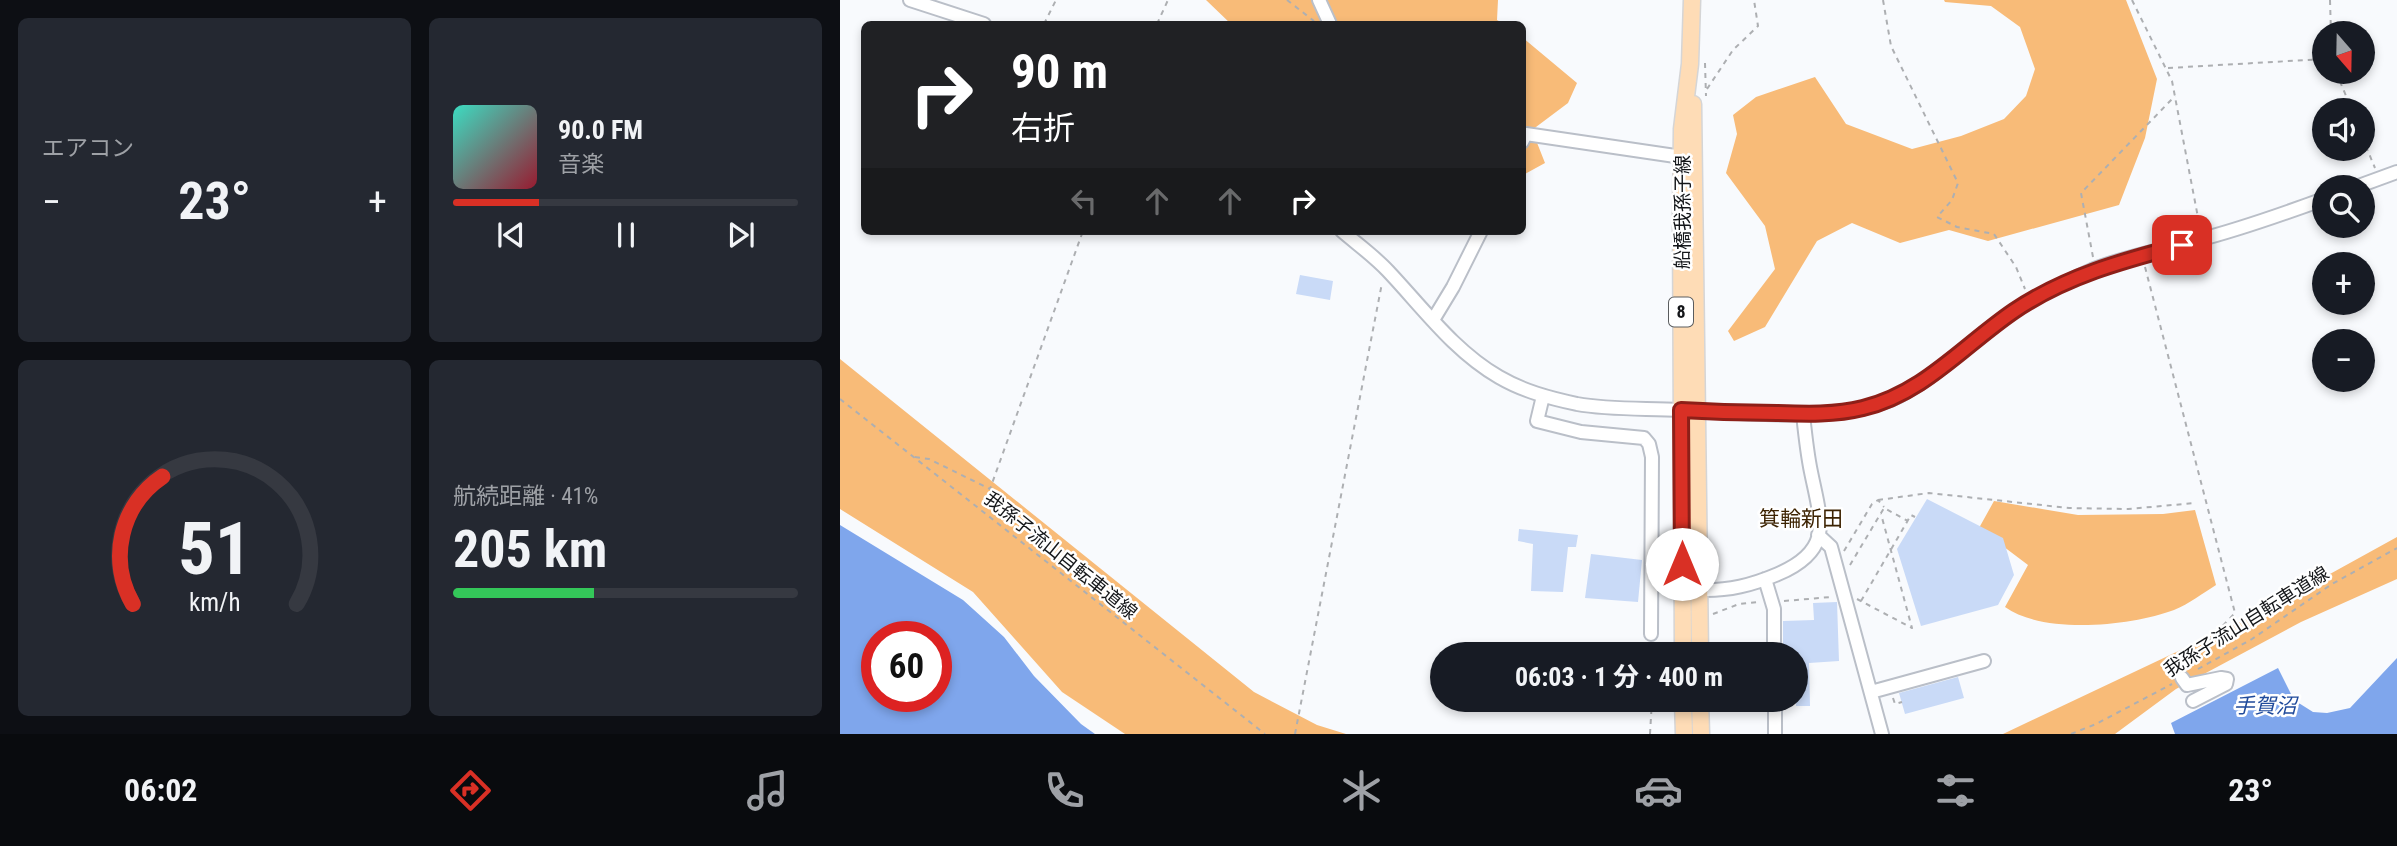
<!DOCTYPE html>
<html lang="ja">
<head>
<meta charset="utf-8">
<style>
	:root { --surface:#171b24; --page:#242831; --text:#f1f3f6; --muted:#9ea1a6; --line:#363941; --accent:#d93025 }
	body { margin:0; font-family:"Roboto Condensed","Noto Sans JP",sans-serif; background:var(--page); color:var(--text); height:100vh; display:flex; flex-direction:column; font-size:26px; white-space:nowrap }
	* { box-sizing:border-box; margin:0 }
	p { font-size:23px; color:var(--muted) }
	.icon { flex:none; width:38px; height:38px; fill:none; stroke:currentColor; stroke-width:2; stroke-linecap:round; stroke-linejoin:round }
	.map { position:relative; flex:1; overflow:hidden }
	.side { display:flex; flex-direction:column; gap:18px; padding:18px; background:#0d0f14; width:840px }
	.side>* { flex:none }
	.hud { position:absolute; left:21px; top:21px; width:665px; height:214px; border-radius:10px; box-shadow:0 4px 10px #0003; background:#202124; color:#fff; overflow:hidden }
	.needle { width:46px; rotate:160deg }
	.tools { position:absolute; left:1472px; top:21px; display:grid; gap:14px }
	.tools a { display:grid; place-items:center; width:63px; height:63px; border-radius:50%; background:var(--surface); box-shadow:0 4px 10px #0003; font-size:35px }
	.speed { position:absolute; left:21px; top:621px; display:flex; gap:14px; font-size:35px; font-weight:700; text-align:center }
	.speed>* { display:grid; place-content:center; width:91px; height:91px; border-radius:50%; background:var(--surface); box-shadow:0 4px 10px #0003; line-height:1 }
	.speed .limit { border:10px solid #d22; background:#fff; color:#111 }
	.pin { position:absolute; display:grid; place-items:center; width:60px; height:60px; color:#fff; margin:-30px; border-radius:14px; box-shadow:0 4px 10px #0006 }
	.me { position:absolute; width:77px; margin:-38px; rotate:0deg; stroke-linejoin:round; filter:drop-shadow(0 0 5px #0008) }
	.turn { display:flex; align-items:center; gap:24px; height:147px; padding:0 35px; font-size:32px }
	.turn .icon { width:91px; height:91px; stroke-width:2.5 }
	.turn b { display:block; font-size:49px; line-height:60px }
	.lanes { display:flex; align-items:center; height:66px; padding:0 35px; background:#0003; justify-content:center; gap:35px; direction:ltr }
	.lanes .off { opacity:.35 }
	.big { font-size:52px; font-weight:700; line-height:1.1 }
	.side .widget { flex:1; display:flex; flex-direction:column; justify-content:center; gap:10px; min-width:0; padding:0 24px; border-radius:10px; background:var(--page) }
	.side .dial { align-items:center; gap:0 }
	.dial svg { height:182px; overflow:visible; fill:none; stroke:var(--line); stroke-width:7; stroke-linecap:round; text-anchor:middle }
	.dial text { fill:var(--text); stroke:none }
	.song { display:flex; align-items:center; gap:21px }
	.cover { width:84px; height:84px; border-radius:10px; background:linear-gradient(135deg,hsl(170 70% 55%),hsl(350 70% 35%)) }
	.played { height:7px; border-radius:4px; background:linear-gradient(90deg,var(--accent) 25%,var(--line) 25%) }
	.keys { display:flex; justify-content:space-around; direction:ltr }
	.heat { display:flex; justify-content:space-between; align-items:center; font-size:38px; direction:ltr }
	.charge { height:10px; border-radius:5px; background:linear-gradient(90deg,#34c759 41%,var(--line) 0) }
	.side .tiles { flex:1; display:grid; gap:18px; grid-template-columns:repeat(2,1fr) }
	.trip { position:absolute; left:590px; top:642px; width:378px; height:70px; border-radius:35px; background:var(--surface); box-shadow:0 4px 10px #0003; font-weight:700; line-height:70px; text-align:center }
	.tabs { display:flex; height:112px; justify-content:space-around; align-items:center; background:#090b0e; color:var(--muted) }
	.tabs .icon { width:49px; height:49px }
	.tabs .on { color:var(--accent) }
	.tabs b { font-size:32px; color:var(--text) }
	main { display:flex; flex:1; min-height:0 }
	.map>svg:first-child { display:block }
	.green { fill:#f8bb78 }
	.water { fill:#7fa6ec; fill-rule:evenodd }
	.building { fill:#c9daf7 }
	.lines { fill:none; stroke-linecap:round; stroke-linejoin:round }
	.minor-casing { stroke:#babfc8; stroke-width:16 }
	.major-casing { stroke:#d5d5d6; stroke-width:19 }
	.path { stroke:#adafb2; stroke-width:2; stroke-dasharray:5 5; stroke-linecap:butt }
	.minor { stroke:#fff; stroke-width:12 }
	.major { stroke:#fedcb6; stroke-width:16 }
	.route-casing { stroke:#8d1f18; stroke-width:18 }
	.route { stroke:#d93025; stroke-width:12 }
	.labels { text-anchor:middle; stroke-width:5; stroke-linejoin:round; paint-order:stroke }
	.shield { fill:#fff; stroke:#5a5c5e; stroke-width:2 }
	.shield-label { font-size:18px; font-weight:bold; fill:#141619 }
	.street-label { font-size:19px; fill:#141619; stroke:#fff }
	.neighbourhood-label { font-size:21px; fill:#3d2302; stroke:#fff }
	.water-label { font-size:21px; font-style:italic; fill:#1f4a9b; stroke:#fff }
</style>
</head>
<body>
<main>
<section class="side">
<div class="tiles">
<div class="widget"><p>エアコン</p>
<div class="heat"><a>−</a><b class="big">23°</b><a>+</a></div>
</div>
<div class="widget">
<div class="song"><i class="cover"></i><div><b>90.0 FM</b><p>音楽</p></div></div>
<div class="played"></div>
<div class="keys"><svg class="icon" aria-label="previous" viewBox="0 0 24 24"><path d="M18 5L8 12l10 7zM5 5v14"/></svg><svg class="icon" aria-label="pause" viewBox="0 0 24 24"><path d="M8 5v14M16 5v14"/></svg><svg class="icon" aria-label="next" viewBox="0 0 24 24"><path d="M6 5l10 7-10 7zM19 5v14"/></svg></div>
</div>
<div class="widget dial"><svg viewBox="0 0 100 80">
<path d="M14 69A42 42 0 1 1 86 69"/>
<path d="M14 69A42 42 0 0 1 27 13" stroke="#d93025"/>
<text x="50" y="56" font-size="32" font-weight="700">51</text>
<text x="50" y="72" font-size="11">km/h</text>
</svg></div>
<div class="widget"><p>航続距離 · 41%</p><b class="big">205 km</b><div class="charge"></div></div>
</div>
</section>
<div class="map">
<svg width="1557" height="734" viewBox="0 0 1557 734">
	<rect width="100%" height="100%" fill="#f8fafd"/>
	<path class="green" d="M366,0H658L657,20L664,24H391Z
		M1104,0H1286L1317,79L1305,138L1279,205L1148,241L1109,230L1060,243L1012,223L977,241L925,327L894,341L888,331L935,269L925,226L886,173L897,134L893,115L916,97L975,77L1006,124L1072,149L1121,136L1164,119L1186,96L1195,69L1180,27L1151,6L1105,2Z
		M683,38L737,83L728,103L692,130L705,163L683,175Z
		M0,359L414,692L477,725L506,734H285L222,692L133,592L0,509Z
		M1154,501L1238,515L1323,514L1355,510L1376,585C1363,593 1349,604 1334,610C1291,626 1204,635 1165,607L1188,565L1139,528Z
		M1557,537V579L1461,622L1336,689L1275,734H1163L1421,612Z"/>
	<path class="water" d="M0,525L123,600L164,637L194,676L241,724L255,734H0ZM37,637H96V696H37Z
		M1557,658V734H1335L1331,723L1438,668L1454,700L1473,712L1487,713L1510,708Z"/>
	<path class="building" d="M460,275L493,281L490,300L456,294Z
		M1087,499L1163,538L1174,575L1158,605L1081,626L1057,549Z
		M679,529L738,535L736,547H728L723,592L691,591L693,544L678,541Z
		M751,554L802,560L798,602L745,598Z
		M997,602L999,661L969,663L970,706H956V654H943V621L974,620L973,603Z
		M1118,677L1124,698L1065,714L1059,693Z"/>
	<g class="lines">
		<defs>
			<path id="minor" d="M70,0L144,24
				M479,0L490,24
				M682,142L686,134L842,157
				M1516,187L1557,172
				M502,231C517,244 534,256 548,271C583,308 614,351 659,377C683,391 709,398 737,404C770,410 807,408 841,410C905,413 1002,424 1059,396C1102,374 1135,337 1174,311C1199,295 1225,282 1252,270C1286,256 1324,250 1358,240C1401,229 1443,214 1484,199
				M593,320L613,287L641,231
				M703,396L697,421L741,432L804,438L809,444L812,457L811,634
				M978,535L991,547L1042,734
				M925,579L934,609V654
				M860,590C889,591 912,585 938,574C994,550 981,521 971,472C967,453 965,433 963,414
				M1342,678L1347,685L1381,678L1387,679L1386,684L1353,701
				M1031,692L1144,661
				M935,700V734"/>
			<path id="major" d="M853,104L860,654
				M843,654L841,214L842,129L850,64L852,0
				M843,700L844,734
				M860,700L861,734"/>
		</defs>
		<use href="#minor" class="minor-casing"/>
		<use href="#major" class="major-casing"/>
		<path class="path" d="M447,0L474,21
			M1043,0L1051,46L1118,183L1112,200L1097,217L1117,227L1154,234L1176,267L1185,289
			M1292,0L1332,81L1360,228
			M1490,0L1491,33
			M204,24L216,0
			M317,24L328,0
			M865,63L866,96
			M1328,68L1484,59
			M1496,72L1512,110
			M867,89L893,50L918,26L914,0
			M1522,137L1535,168
			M1253,257L1241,193L1335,96
			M1305,267L1395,613L1344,666
			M0,399L425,734
			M75,457L89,459L150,489L243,231
			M1038,500L1089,493L1229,508L1288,509L1355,503
			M1004,551L1032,504L1038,500L1044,507
			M1010,565L1044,508L1068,521
			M1017,599L1072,628L1041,514
			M944,601L991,597
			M1021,601L1071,515L1075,517
			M873,614L899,604L918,602
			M811,645V654
			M1358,669L1412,639L1492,584L1557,548
			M1053,698L1055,704L1062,702
			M455,734L542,283
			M810,734L812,700
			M1231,734L1256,724L1332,684"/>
		<use href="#minor" class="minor"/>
		<use href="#major" class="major"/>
	</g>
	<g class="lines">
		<defs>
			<path id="route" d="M842,564L841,410C873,412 905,413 937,413C966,414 995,415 1023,408C1083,394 1124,345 1174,311C1226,276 1282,261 1342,245"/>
		</defs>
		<use href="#route" class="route-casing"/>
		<use href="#route" class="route"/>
	</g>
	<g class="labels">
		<rect class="shield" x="829" y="297.5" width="24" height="29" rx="5"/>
		<g class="shield-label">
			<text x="841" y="318">8</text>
		</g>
		<g class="street-label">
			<text transform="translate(842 212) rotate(-90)" y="7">船橋我孫子線</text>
			<text transform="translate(221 555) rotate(39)" y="7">我孫子流山自転車道線</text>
			<text transform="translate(1406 621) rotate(-32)" y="7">我孫子流山自転車道線</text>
		</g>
		<g class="neighbourhood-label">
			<text x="961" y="526">箕輪新田</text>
		</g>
		<g class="water-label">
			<text x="1425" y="713">手賀沼</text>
		</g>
	</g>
</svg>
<div class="tools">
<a><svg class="needle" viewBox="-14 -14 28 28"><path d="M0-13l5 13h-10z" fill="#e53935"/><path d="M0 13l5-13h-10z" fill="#9ea1a6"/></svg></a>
<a><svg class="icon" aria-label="sound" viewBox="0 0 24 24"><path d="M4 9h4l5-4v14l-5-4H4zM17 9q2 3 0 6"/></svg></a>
<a><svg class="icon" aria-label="search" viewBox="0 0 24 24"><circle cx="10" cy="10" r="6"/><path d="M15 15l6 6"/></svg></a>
<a>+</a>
<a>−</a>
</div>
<div class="speed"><div class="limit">60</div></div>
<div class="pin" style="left:1342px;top:245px;background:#d93025"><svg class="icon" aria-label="arrive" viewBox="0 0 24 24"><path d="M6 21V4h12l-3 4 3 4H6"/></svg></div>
<svg class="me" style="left:842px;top:564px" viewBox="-20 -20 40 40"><circle r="19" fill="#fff"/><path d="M0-13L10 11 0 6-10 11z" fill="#d93025"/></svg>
<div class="trip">06:03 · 1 分 · 400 m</div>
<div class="hud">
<div class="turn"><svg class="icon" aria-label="right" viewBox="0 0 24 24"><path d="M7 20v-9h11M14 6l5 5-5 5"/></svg><div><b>90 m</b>右折</div></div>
<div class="lanes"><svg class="icon off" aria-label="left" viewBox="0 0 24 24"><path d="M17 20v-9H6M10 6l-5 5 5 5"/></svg><svg class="icon off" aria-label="ahead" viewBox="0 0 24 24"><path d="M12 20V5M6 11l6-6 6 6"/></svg><svg class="icon off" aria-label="ahead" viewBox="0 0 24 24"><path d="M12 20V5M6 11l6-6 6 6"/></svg><svg class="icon" aria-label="right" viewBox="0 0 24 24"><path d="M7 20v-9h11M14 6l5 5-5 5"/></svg></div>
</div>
</div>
</main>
<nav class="tabs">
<b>06:02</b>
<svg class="icon on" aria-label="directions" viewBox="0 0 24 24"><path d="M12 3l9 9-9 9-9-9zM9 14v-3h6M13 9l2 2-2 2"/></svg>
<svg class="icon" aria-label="music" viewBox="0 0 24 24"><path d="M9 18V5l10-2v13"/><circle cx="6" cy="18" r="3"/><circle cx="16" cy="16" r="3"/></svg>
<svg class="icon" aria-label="phone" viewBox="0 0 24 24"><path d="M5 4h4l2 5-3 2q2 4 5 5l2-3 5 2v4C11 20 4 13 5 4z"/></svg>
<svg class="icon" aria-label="climate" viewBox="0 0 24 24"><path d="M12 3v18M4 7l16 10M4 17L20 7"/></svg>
<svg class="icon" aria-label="car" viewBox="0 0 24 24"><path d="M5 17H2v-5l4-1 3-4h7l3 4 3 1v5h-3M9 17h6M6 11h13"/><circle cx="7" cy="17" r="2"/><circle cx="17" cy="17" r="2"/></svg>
<svg class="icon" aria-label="filters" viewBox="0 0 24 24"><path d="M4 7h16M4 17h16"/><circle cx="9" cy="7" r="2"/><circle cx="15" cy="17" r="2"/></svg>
<b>23°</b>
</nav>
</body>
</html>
